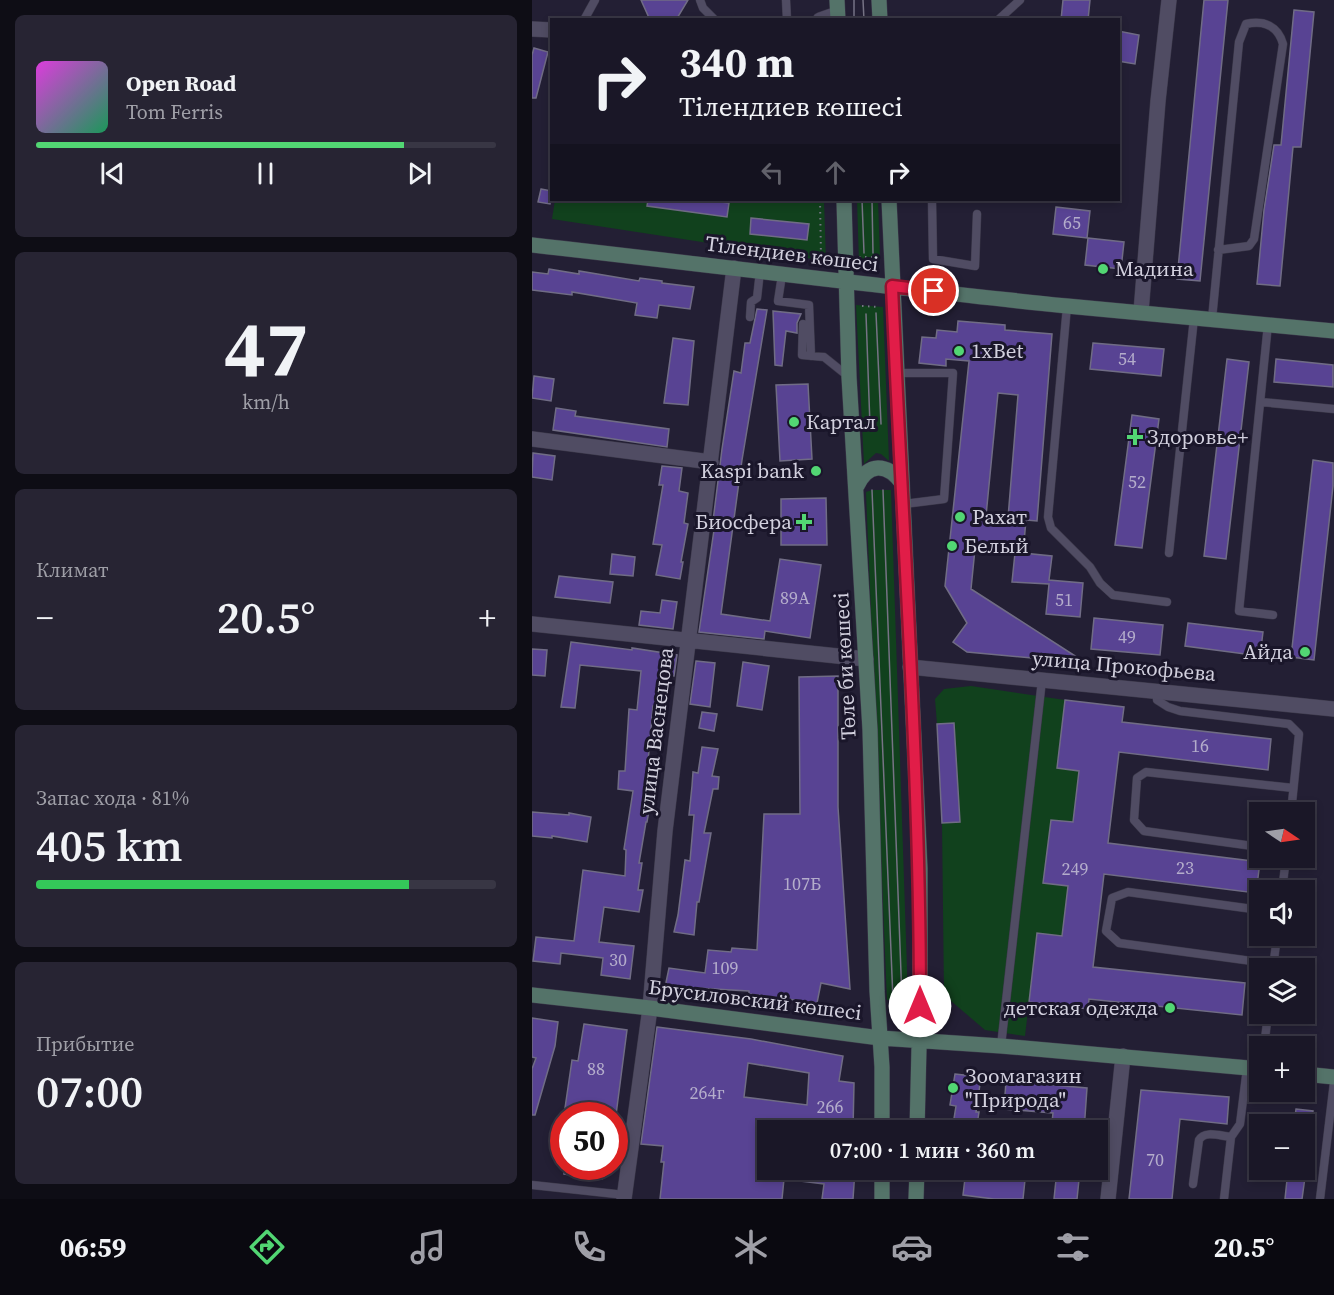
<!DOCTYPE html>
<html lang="ru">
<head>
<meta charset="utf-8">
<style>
	:root { --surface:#1a1727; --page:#272433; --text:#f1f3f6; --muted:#9f9fa7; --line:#383644; --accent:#52d673 }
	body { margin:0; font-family:"Source Serif 4",serif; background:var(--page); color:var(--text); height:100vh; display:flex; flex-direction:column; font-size:22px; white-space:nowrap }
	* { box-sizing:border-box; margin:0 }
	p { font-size:20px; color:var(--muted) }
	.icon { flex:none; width:33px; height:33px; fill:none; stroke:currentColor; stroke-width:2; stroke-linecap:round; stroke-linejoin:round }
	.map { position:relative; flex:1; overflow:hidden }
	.panel { display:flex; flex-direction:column; gap:15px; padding:15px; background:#0e0d15; width:532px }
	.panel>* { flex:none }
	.guide { position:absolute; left:18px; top:18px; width:570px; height:183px; border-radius:0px; box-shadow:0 3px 9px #0003,0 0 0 2px var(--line); background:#1a1727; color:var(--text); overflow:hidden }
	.needle { width:39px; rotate:103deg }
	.buttons { position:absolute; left:717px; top:802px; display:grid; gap:12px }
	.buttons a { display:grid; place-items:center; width:66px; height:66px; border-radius:0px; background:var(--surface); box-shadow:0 3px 9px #0003,0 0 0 2px var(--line); font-size:30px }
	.speed { position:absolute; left:18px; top:1102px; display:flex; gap:12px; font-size:30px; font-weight:700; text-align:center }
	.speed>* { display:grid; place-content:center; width:78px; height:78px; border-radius:50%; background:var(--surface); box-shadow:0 3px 9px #0003,0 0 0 2px var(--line); line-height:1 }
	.speed .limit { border:9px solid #d22; background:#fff; color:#111 }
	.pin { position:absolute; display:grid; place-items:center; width:51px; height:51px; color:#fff; margin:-26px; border:3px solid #fff; border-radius:50%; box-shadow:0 2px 6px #0007 }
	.me { position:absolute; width:66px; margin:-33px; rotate:0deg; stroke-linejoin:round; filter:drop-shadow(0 0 4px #0008) }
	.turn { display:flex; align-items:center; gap:21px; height:126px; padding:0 30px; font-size:27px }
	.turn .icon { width:78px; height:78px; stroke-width:2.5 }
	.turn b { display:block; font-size:42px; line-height:51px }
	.lanes { display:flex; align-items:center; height:57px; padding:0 30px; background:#0003; justify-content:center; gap:30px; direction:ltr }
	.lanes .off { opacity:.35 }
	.big { font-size:45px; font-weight:600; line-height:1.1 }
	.panel .card { flex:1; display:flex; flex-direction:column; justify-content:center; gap:9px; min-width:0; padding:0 21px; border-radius:9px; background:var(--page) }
	.panel .dial { align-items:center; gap:0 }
	.dial b { font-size:78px; line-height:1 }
	.song { display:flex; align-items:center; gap:18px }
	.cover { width:72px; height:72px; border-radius:9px; background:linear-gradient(135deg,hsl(300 70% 55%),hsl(150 70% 35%)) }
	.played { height:6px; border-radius:3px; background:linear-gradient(90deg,var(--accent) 80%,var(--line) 80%) }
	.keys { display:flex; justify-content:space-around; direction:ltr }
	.heat { display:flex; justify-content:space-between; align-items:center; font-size:33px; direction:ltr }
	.charge { height:9px; border-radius:4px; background:linear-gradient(90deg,#34c759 81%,var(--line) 0) }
	.trip { position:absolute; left:225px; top:1120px; width:351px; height:60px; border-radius:0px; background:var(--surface); box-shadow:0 3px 9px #0003,0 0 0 2px var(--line); font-weight:600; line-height:60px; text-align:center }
	.tab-bar { display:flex; height:96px; justify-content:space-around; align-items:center; background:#0a0910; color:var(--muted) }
	.tab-bar .icon { width:42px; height:42px }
	.tab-bar .selected { color:var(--accent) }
	.tab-bar b { font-size:27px; color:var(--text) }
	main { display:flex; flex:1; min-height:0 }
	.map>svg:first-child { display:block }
	.green { fill:#11411d }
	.building { fill:#584393; stroke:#706c85; stroke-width:1.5; fill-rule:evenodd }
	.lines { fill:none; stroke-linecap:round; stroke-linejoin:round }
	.lane-casing { stroke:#3c394a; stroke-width:9 }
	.street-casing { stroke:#3c394a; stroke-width:16 }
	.secondary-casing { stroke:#3c394a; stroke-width:16 }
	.path { stroke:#777486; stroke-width:2; stroke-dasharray:1.5 4.5; stroke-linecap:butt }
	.lane { stroke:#504c63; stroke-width:8 }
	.street { stroke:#504c63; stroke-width:15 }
	.secondary { stroke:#547369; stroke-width:15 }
	.tram { stroke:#767385; stroke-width:1.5 }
	.route-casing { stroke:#92132f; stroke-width:15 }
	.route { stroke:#e11d48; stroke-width:10 }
	.poi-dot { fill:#52d673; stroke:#1a162a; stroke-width:2 }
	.labels { text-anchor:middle; stroke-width:6; stroke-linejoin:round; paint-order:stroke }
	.number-label { font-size:18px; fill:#b4adcb }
	.street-label { font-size:21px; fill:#d2d0de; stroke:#1a162a }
	.poi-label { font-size:21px; fill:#d2d0de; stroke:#1a162a; text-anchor:start }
</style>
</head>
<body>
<main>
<section class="panel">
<div class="card">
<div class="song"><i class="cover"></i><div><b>Open Road</b><p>Tom Ferris</p></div></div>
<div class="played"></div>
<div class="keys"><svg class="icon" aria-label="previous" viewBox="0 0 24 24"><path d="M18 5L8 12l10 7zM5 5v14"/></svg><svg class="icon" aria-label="pause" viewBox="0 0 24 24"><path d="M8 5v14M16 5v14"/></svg><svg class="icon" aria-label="next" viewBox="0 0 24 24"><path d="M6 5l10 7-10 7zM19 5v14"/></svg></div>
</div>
<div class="card dial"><b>47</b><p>km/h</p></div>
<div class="card"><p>Климат</p>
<div class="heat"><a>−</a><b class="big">20.5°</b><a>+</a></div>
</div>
<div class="card"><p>Запас хода · 81%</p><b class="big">405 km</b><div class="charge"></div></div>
<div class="card"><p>Прибытие</p><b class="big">07:00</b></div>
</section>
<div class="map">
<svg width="802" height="1199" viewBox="0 0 802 1199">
	<rect width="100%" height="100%" fill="#231f34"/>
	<path class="green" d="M23,200H292L294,261L20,219Z
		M325,200H346L348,257L347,262L337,266L327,262Z
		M324,305L351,307L357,461L349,454L344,453L332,464Z
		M340,490H359L376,999L355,1000L334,492Z
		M439,686L533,700L525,768L547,771L541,822L519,820L511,883L536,886L530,936L505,934L493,1036L453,1030L412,995L410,823L428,822L422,723L405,724L403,699L412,689Z"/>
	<path class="building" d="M109,0H156L144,20H118Z
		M531,0H558L556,20H529Z
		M672,0H696L668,281L645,279Z
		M762,10L782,12L769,147H761L748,286L725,284L732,210L742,145H749Z
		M586,31L607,35L603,64L586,61Z
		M2,48L16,52L4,98H0V55Z
		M9,189L20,191L18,204L6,202Z
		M116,200H172L197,203L195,217L115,206Z
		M524,207L558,211L555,238L521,234Z
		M219,218L277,224L275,240L218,234Z
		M556,238L592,242L589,269L553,265Z
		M17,269L47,274V271L107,281L108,278L130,281V283L162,287L158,309L127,305L125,318L103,315L105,303L40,292V295L0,290V272L16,274Z
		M225,309L235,310L210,460L189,614L238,621L248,559L289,565L278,638L233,631L232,639L167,632L182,530L180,529L190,449L202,371L209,373L213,343H218Z
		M241,311L269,314L265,323V333L254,331L250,366L243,365Z
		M426,321L473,325V330L520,334L505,521L494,520L491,553L520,556L517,580L551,583L548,617L514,614L517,584L480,582L483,553H487L443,549L439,589L554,663L435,652L421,642L435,623L413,586L437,361L414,359V366L387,363L390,337L404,338L405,330L425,332ZM466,393L486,395L476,518L454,516Z
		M141,338L162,341L156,405L132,403Z
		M561,343L632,349L629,376L558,369Z
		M695,359L717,362L694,559L672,556Z
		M744,359L801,365V387L742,382Z
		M2,376L22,379L19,401L0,398Z
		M276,384L280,459L248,461L244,385Z
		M24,408L44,411L43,416L137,429L135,447L21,430Z
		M600,415L627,419L610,548L583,545Z
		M1,453L23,456L20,480L0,477Z
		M781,460L801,463V486L782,660L759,657Z
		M130,466L150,468L147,491L156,493L152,523L156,524L149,562H151L148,579L124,575L130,545L121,544L131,485H127Z
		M294,498L295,545H249V499Z
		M80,554L103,557L101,576L78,574Z
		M27,576L81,582L78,603L23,597Z
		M130,600L145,602L141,629L107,625L109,611L128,613Z
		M562,618L631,625L628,655L559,649Z
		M656,623L731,632L728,656L653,646Z
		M39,642L100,650V648L145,655L142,676L134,675L132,706H121L115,773L124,774L122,794H120L115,822H114L107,863H110L106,890H111L107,912L72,907L67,942L102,946L98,979L69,975L71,958L29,953L28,964L1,961L4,937L42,941L51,870L93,876L94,850L92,849L101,791L86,789L87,771H93L97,709L105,710L109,671L48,665L43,708L29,707Z
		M0,649L15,650L13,676L0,675Z
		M164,661L183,663L178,707L158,704Z
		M211,662L237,666L230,710L205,706Z
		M306,676V807L318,989L289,983L285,1003L217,994V991L164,988L163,991L133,987L137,968L173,973L176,950L199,952L200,948L225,950L232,814H268L267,677Z
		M533,700L592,707L590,722L739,739L736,770L587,752L576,843L728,862L724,893L572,874L561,967L713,983L710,1015L557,999L556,1009L497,1002L505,933L530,936L536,886L511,883L519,820L541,822L547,771L525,768Z
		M170,712L185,714L182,731L167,728Z
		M422,723L428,822L410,823L405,724Z
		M170,747L186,749L180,776L187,777L186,789H181L172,833H179L167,902H165L162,935L142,932L146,915L153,860L158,861L162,815H157L160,786L161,772L166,773Z
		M0,812L37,815V813L59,817L55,842L20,836V838L0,836Z
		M0,1018L26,1022L23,1046L3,1115H0V1069L4,1058L0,1057Z
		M52,1024L95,1030L84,1115L33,1108L40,1060L46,1061Z
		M125,1027L219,1039L311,1056L307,1081L322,1083L321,1131H236V1170H323L321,1199H290L292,1184L252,1179L250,1199H128L132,1162H129L131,1146L109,1144ZM216,1063L277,1073L275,1105L212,1097Z
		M423,1074L449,1077L444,1112H447L444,1131H420L424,1106L418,1105Z
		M474,1081L555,1088L552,1131H519L521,1113L472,1109Z
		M609,1090L697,1097L695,1124L648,1119L640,1199H597Z
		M764,1109L781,1111L779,1125H762Z
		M32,1167H72L70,1179L32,1174Z
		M434,1170H448L447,1174L470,1177L471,1170H494L491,1199H462L431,1195Z
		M525,1170H548L545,1199H522Z
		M756,1170H774L770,1199H753Z"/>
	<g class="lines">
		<defs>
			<path id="lane" d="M168,0L171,8L183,20
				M254,0L255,20
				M52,20L63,0
				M466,20L488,0
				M400,200L401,259L443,266L445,214
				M250,275L246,301L277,305L279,356
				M535,306L516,517L519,528L558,567L568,583L581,595L635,602
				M218,317L219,302L225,298L228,271
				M680,319L707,42L714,24C732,20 746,26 751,44L722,239L717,246L686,250
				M271,324L270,355L292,357L317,377
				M736,324L707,611L741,615
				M364,373H421L412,499L372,504
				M729,402L802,409
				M637,553L662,318
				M625,691V700L636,707L648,711L757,724L767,734L759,813
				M728,847L612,831L602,820L605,778L614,772L761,788
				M750,891L754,858
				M728,910L596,892L580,898L574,931L587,943L742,964
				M741,968L745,936
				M469,1046L510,680
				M732,1047L736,1014
				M661,1184L667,1140C673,1130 688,1136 699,1137
				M0,1185L93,1195
				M692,1199L699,1137L708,1124L715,1068
				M788,1199L802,1082"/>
			<path id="street" d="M288,20L305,14
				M0,29L20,30
				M609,312L626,101L637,0
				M0,439L179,462
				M0,624L334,659
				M378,667L802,709
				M92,1199L118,1008L133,831L202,268
				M576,1199L591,1056"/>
			<path id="secondary" d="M305,0L306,20
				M347,0L348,20
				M312,200L317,377L338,730L345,991L350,1067V1131
				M357,200L388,868V1006L385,1131
				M0,245C179,265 357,288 535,306C624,315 713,322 802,331
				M325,486C336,462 355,463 370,483
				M0,995L118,1008L348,1038L469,1046L728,1069
				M772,1074L802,1077
				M350,1170V1199
				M384,1199L385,1170"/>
		</defs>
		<use href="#lane" class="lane-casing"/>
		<use href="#street" class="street-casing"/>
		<use href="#secondary" class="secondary-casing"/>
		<path class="path" d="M288,200L289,257
			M327,257H345
			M330,306L348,307
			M361,1006H374"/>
		<use href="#lane" class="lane"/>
		<use href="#street" class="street"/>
		<use href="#secondary" class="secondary"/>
		<path class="tram" d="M322,0V20
			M331,0L332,20
			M330,200L332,253
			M340,200L341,253
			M344,313L349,424
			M334,314L338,426
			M340,490L361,1000
			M351,490L370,1000"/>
	</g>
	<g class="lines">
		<defs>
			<path id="route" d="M388,1006C388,766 370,526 360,286L402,291"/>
		</defs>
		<use href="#route" class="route-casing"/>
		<use href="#route" class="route"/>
	</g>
	<g class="poi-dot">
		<circle cx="571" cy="269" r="6"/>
		<circle cx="427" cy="351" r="6"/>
		<circle cx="262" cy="422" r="6"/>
		<path d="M600 428h6v6h6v6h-6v6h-6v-6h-6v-6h6z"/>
		<circle cx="284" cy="471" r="6"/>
		<circle cx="428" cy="517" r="6"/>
		<path d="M269 513h6v6h6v6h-6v6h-6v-6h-6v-6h6z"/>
		<circle cx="420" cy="546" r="6"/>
		<circle cx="773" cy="652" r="6"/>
		<circle cx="638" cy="1008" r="6"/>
		<circle cx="421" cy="1088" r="6"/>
	</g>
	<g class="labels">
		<g class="number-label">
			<text x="540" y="229">65</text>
			<text x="595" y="365">54</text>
			<text x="605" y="488">52</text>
			<text x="263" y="604">89А</text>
			<text x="532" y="606">51</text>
			<text x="595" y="643">49</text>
			<text x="668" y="752">16</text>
			<text x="653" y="874">23</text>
			<text x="543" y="875">249</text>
			<text x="270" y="890">107Б</text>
			<text x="86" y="966">30</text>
			<text x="193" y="974">109</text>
			<text x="64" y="1075">88</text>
			<text x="175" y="1099">264г</text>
			<text x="298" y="1113">266</text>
			<text x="623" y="1166">70</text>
		</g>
		<g class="street-label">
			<text transform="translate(260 254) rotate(7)" y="7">Тілендиев көшесі</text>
			<text transform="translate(313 666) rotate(-93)" y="7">Төле би көшесі</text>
			<text transform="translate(592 666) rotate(5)" y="7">улица Прокофьева</text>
			<text transform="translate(124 731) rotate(-83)" y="7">улица Васнецова</text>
			<text transform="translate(223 1000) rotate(7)" y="7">Брусиловский көшесі</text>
		</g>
		<g class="poi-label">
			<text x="583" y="276">Мадина</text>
			<text x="439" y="358">1xBet</text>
			<text x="274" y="429">Картал</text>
			<text x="615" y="444">Здоровье+</text>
			<text x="272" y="478" text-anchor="end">Kaspi bank</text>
			<text x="440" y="524">Рахат</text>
			<text x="260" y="529" text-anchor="end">Биосфера</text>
			<text x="432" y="553">Белый</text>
			<text x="761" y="659" text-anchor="end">Айда</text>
			<text x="626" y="1015" text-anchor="end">детская одежда</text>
			<text x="433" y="1083">Зоомагазин<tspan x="433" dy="24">"Природа"</tspan></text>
		</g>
	</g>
</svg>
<div class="buttons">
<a><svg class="needle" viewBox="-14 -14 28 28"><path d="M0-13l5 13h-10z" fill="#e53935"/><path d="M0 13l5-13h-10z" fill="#9f9fa7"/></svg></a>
<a><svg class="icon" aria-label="sound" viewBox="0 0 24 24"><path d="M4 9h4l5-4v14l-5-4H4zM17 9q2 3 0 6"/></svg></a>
<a><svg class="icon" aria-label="layers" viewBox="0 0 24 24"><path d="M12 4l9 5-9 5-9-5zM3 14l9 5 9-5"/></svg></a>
<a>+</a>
<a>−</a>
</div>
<div class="speed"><div class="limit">50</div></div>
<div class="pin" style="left:402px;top:291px;background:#d93025"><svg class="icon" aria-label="arrive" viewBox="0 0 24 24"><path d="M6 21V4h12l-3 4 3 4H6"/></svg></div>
<svg class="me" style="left:388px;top:1006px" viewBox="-20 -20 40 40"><circle r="19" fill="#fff"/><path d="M0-13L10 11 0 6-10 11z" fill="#e11d48"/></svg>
<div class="trip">07:00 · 1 мин · 360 m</div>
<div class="guide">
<div class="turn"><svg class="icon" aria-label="right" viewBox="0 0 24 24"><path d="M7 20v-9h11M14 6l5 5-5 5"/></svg><div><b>340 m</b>Тілендиев көшесі</div></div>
<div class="lanes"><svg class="icon off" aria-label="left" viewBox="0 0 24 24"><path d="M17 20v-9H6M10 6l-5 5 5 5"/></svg><svg class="icon off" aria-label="ahead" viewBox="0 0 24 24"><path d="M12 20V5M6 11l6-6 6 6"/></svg><svg class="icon" aria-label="right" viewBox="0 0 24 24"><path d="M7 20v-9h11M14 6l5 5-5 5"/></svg></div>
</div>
</div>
</main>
<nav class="tab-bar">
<b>06:59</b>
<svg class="icon selected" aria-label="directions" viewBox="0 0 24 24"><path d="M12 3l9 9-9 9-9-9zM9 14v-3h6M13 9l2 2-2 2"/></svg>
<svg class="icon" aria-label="music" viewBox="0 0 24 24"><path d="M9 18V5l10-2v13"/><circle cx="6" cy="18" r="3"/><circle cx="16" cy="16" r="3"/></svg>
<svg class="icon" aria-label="phone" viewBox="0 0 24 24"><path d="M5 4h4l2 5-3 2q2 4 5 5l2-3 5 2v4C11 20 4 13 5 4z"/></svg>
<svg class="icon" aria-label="climate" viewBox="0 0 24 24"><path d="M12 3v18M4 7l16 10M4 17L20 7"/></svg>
<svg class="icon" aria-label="car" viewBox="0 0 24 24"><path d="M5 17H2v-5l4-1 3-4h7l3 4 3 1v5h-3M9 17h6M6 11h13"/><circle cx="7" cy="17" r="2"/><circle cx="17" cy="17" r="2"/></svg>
<svg class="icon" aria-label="filters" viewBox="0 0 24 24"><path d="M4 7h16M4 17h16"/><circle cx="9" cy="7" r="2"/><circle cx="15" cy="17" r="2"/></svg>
<b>20.5°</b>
</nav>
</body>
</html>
